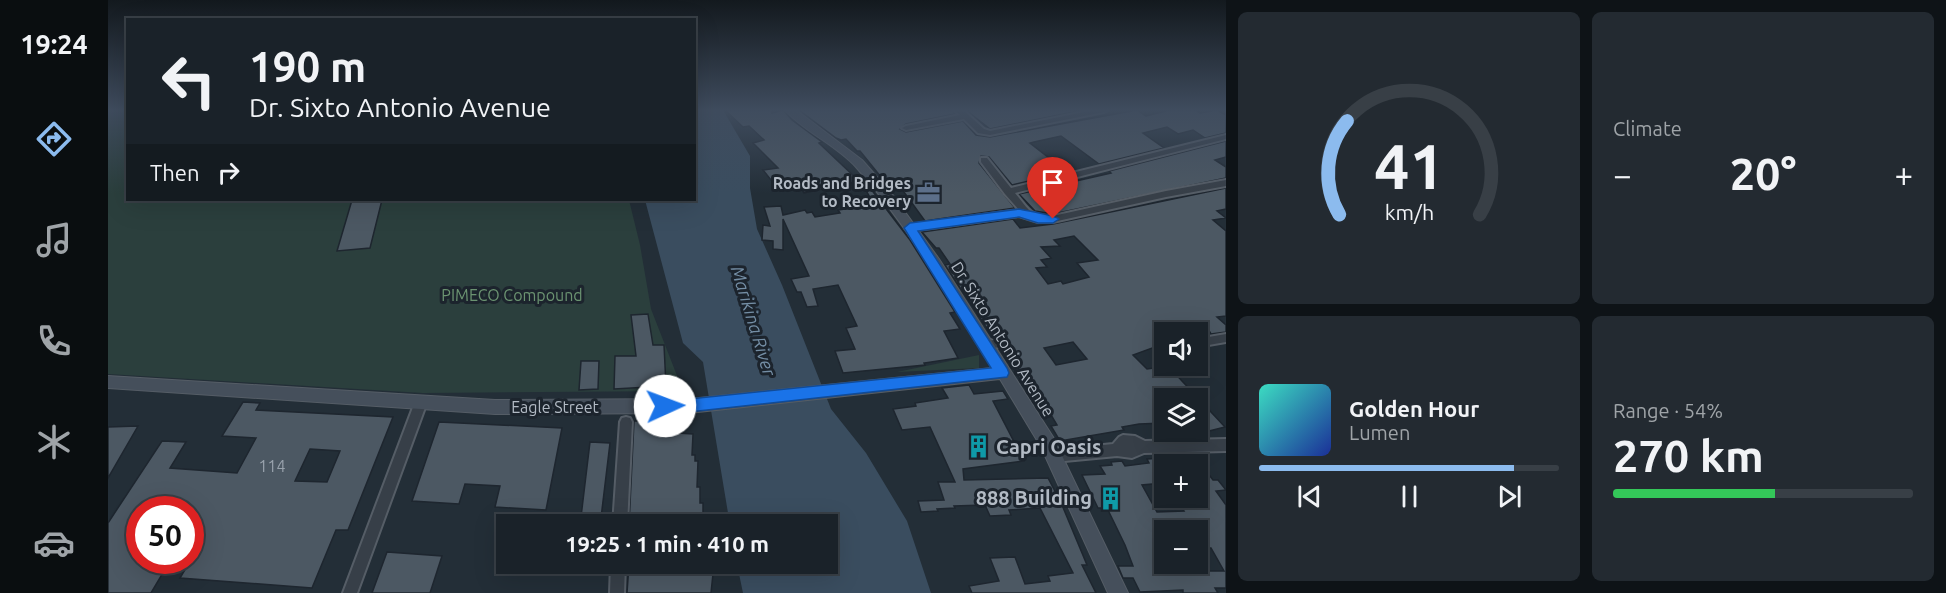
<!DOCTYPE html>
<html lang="en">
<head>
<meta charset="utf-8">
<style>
	:root { --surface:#1a2229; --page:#232a31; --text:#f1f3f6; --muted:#9fa4a8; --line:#383f46; --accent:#8cbbee }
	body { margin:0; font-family:Ubuntu,sans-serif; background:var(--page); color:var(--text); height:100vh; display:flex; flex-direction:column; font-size:22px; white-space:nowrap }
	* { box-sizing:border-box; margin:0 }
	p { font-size:20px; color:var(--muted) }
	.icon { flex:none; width:33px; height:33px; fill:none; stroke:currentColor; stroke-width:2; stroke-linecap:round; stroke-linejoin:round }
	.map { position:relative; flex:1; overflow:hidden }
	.panel { display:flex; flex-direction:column; gap:12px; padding:12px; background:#0e1317; width:720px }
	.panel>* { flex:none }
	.guide { position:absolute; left:18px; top:18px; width:570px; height:183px; border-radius:0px; box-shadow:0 6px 24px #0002,0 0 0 2px var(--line); background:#1a2229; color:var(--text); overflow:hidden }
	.buttons { position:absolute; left:1046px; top:322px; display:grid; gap:12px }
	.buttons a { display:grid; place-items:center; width:54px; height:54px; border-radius:0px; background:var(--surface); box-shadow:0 6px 24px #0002,0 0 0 2px var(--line); font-size:30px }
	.speed { position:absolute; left:18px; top:496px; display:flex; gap:12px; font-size:30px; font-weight:700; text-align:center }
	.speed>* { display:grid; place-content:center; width:78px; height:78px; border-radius:50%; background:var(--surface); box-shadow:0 6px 24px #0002,0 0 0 2px var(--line); line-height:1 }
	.speed .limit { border:9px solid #d22; background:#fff; color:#111 }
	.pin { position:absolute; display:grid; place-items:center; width:51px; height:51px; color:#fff; margin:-62px -26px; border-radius:50% 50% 50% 0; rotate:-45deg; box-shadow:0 0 6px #0007 }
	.pin .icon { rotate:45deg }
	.me { position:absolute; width:66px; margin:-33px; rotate:88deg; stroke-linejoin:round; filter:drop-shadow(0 0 4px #0008) }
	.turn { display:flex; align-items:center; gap:21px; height:126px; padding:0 24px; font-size:27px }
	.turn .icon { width:78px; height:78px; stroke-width:2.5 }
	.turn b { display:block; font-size:42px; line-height:51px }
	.then { display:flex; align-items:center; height:57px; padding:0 24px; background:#0003; gap:12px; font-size:22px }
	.big { font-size:45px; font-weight:600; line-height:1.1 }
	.panel .card { flex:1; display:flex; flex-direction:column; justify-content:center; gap:9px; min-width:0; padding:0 21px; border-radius:9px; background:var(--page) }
	.panel .dial { align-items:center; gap:0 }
	.dial svg { height:156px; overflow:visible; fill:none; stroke:var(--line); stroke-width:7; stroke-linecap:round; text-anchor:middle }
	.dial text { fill:var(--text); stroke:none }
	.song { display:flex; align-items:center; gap:18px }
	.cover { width:72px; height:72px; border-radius:9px; background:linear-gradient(135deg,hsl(170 70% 55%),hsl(230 70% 35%)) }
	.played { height:6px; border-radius:3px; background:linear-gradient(90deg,var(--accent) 85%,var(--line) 85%) }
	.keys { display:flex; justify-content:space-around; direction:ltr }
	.heat { display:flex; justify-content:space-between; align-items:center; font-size:33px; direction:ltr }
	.charge { height:9px; border-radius:4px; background:linear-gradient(90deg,#34c759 54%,var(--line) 0) }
	.panel .tiles { flex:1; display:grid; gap:12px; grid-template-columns:repeat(2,1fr) }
	.trip { position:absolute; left:388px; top:514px; width:342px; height:60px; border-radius:0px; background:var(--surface); box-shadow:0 6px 24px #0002,0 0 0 2px var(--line); font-weight:600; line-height:60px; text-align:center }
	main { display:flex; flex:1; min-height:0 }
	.tabs { display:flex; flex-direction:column; width:108px; justify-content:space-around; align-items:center; background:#0a0e10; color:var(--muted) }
	.tabs .icon { width:42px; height:42px }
	.tabs .current { color:var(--accent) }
	.tabs b { font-size:27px; color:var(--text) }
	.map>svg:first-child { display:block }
	.green { fill:#2b3f3d }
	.water { fill:#3a4d5f }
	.building { fill:#4c5863; stroke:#1e262f; stroke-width:1.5; fill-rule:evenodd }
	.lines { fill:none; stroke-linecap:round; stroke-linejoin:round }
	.street-casing { stroke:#555d66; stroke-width:4 }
	.secondary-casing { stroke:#555d66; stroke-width:2 }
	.street { fill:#373f48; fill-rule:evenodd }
	.secondary { fill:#454f5b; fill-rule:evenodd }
	.route { fill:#1a73e8; stroke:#114b97; stroke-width:1.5 }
	.labels { text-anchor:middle; stroke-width:6; stroke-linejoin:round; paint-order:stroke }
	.poi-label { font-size:16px; font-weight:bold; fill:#b2bac4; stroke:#1c242d; text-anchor:end }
	.park-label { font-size:16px; fill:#6b9371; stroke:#1c242d }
	.street-label { font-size:16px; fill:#b2bac4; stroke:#1c242d }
	.near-number-label { font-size:16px; fill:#98a2ac }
	.water-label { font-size:18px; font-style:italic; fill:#748ea5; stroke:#1c242d }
	.near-poi-label { font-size:20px; font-weight:bold; fill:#b2bac4; stroke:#1c242d; text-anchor:start }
</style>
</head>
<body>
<main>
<nav class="tabs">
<b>19:24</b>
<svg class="icon current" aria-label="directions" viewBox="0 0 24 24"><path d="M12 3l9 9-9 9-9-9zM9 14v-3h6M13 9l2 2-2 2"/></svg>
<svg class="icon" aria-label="music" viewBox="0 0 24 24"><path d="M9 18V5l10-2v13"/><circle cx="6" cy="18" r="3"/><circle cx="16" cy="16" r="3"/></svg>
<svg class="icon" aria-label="phone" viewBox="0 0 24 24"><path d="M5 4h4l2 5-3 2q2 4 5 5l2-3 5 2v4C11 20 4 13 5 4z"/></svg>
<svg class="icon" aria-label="climate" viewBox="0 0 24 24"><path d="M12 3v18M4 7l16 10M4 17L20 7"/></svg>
<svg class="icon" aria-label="car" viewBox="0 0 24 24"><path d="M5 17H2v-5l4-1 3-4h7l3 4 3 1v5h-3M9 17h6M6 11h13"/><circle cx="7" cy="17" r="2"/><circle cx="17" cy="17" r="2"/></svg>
</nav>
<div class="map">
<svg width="1118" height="593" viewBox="0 0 1118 593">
	<rect width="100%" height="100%" fill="#232e37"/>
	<path class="green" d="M0,110H19L20,200H521L532,245L543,309L575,391L315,393L0,374Z
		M871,355V368L789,372Z"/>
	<path class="water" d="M587,110H615L642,156V188L649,229L674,285L723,409L758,453L799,521L823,593H635L629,564H720V525H622L595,362L575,343L537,200H586Z"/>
	<path class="building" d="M617,110H664V113L675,110L684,120L714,142L711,143L751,181L696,193L688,180L667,185L655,170L670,168L645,143L656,140L641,126L635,127Z
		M691,110H844L847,114L798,124L792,129L798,132L855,121L868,135L882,137L1029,110L1038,116L1062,110H1087L1092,113L1109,110L1118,115V133L1097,138L1085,130L1070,134L1059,127L1035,133L1056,148L991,164L953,136L926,142L922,143L959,172L904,185L881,157L873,156L871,163L907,208L817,221L788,181L777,182L752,151H749L738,139L733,140L728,138Z
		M858,110H975L882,129Z
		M1118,141V157L1107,160L1118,167V178L945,214L927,211L911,194L1003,173L1001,171Z
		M756,180L802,240L847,312L842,313L852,329L836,331L850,358L816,363L817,365L735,373L727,351L747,349L738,328L749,326L730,285L705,289L710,306L699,307L693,292H689L683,279L701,276L675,219V250L665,249V241L654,240L655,225L662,226L656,207L673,206L675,215L697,210L699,213L704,212L707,217L732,213L730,210L766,205L753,181Z
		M1118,188V209L1109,211L1118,218L1105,220L1118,231V316L1109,317L1118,325V332L1103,334L1102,332L1090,334L1056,333V360L1044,348L1025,355L1039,369L1060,366L1117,427L1089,434V399H1056V423L1031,424L1014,427L1016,430L952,441L943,426L949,425L933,398L923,399L900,358H902L895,348L899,342L890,337L885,329L880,330L837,265L842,264L831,248H828L814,232L905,219L912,228L945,224ZM966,236L990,260L969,263L981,277L955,284L953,281L940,284L928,268L939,267L933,260L943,258L933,247L952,246L946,240ZM965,342L979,359L948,365L936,348Z
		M244,200H274L262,248L229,251Z
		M540,314L545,345H556L558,386L506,389L507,356H528L523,315Z
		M473,361H491L490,389L471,390Z
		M861,385L866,394L895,391L900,399L885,401L916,461L855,469L856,480L940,478L948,493H952L957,505H954L979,565H974L988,593H864L861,586L891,581L882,558L907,557L917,584L942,581L940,576L965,573L932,508L901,510L903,515L882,516L877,505L846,506L847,508L829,509L830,511L813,512L810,501L836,500L830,482H847L822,427L794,430L785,409L808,406L807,403L840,398L834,388Z
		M135,402L152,403L148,410L285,417L240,530H228L204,588L72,578L82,561V510H32V561H62L43,593H0V523L54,441L78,442L62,468L129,473L148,438L114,436ZM202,449L232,451L219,482L187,481Z
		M547,419L571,420L570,433L585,434L584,455H587V461H590L589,487H592V503H595V515H566V525H521L526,421H547Z
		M331,422L454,428L438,510L387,507L392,486L357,484L351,504L304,501Z
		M30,426L0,478V427Z
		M482,442L502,443L493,518L473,517Z
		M1056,458V483L1034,485L1049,512L1076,511L1068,498H1089V459L1105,480H1110L1118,490L1108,491L1118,505V588H1107L1110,593H1075V590L1032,592L1025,578H1015L1010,566H1025L1017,545L999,508H990L974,475L997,474L992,466L1004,465L1003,462L1014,461L1017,466L1041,463L1039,459ZM1056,531H1089V548H1103L1116,571H1093L1089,564H1056Z
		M279,552L334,556L322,593H264Z
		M521,564H606L603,593H519Z"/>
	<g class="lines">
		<defs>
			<path id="street" d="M846,110H855L876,129L882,131L986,110H1000L996,112L882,135L870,133L856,119L798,130L794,128L798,126L852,115Z
				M1118,135V139L907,193C922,211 921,216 945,216L1058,191L1118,180V186L1058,197L945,222H930L911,216L802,231L797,228L802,225L911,210L897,194L873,162V158H879L903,188Z
				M1118,334V342L1089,347V339Z
				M891,339L895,340L897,343L895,346L878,350L874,348L872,345L874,342Z
				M313,397L317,398L319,402L249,593H235L307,402L309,398Z
				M518,417L522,418L524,422L519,525H505L512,422L514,418Z
				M1015,435L1027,436L1037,441L1118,439V451L1036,453L1024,458L1009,456L946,462L941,460L940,456L941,452L946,450L1005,444L1011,437Z
				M503,564H517L516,593H502Z"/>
			<path id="secondary" d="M677,110H688L754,160L784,194L831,259L945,437L1020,593H1000L933,447L892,379L581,413L387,414L0,388V376L387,400L581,399L884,368C842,299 802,228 748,167C728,145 697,132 677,110Z"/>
		</defs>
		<use href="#street" class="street-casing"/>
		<use href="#secondary" class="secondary-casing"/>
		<use href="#street" class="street"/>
		<use href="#secondary" class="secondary"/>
	</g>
	<linearGradient id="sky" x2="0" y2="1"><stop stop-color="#13191e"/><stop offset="0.57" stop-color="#3f4c5e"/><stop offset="1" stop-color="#3f4c5e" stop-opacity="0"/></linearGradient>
	<rect width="1118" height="193" fill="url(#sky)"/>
	<path class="route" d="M911,209C920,211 947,215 951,219L945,223H930L911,217L810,231L899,368L901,373L899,377L581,412L551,411L549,406L551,401L581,399L883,368L796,228L802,223Z"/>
	<defs>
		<symbol id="office-bare" viewBox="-9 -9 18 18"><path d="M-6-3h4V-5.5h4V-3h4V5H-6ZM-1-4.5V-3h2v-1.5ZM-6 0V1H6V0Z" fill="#5c6f8a" stroke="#1c242d" stroke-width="2.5" paint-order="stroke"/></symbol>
		<symbol id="building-bare" viewBox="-9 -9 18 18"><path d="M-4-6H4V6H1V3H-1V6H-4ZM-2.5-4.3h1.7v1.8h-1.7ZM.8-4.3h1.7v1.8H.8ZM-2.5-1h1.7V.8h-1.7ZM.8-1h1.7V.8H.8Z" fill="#0f9aa8" stroke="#1c242d" stroke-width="2.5" paint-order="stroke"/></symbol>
	</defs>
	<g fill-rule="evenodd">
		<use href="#office-bare" x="804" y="176" width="33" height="33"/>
		<use href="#building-bare" x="854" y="430" width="33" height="33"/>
		<use href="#building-bare" x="986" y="482" width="33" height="33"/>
	</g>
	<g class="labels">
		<g class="poi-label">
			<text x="803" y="189">Roads and Bridges<tspan x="803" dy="18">to Recovery</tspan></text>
		</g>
		<g class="park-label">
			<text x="404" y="301">PIMECO Compound</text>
		</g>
		<g class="street-label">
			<text transform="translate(895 339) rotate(58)" y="6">Dr. Sixto Antonio Avenue</text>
			<text x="447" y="413">Eagle Street</text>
		</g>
		<g class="near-number-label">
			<text x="164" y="472">114</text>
		</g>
		<g class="water-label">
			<text transform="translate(645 321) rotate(73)" y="6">Marikina River</text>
		</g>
		<g class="near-poi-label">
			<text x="888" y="454">Capri Oasis</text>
			<text x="984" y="505" text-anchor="end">888 Building</text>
		</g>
	</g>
</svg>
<div class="buttons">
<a><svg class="icon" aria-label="sound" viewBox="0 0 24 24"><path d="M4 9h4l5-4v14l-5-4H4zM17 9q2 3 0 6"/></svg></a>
<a><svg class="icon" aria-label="layers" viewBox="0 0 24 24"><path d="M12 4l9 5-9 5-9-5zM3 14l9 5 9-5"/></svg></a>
<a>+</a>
<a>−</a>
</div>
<div class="speed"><div class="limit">50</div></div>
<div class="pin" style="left:945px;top:219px;background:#d93025"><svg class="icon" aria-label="arrive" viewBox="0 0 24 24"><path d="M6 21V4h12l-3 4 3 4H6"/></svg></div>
<svg class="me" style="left:557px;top:406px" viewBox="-20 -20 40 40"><circle r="19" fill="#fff"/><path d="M0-13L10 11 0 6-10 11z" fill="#1a73e8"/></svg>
<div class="trip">19:25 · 1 min · 410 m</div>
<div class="guide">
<div class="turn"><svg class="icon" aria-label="left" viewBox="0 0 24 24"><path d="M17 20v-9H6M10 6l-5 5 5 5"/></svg><div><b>190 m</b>Dr. Sixto Antonio Avenue</div></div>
<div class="then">Then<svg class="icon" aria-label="right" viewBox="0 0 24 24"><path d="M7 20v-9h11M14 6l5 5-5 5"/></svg></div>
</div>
</div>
<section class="panel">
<div class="tiles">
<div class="card dial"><svg viewBox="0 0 100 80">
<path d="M14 69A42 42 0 1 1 86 69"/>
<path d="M14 69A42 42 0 0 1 18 21" stroke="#8cbbee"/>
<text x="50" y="56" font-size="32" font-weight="700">41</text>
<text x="50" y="72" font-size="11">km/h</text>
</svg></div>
<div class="card"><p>Climate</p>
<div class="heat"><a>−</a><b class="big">20°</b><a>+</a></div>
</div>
<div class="card">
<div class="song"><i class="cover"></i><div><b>Golden Hour</b><p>Lumen</p></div></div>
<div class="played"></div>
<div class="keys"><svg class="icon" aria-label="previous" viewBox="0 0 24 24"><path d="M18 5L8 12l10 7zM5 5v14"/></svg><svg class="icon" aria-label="pause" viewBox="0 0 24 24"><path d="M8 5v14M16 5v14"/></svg><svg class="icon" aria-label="next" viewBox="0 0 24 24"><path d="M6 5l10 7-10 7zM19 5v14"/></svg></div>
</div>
<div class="card"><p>Range · 54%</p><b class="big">270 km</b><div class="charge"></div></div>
</div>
</section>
</main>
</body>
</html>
